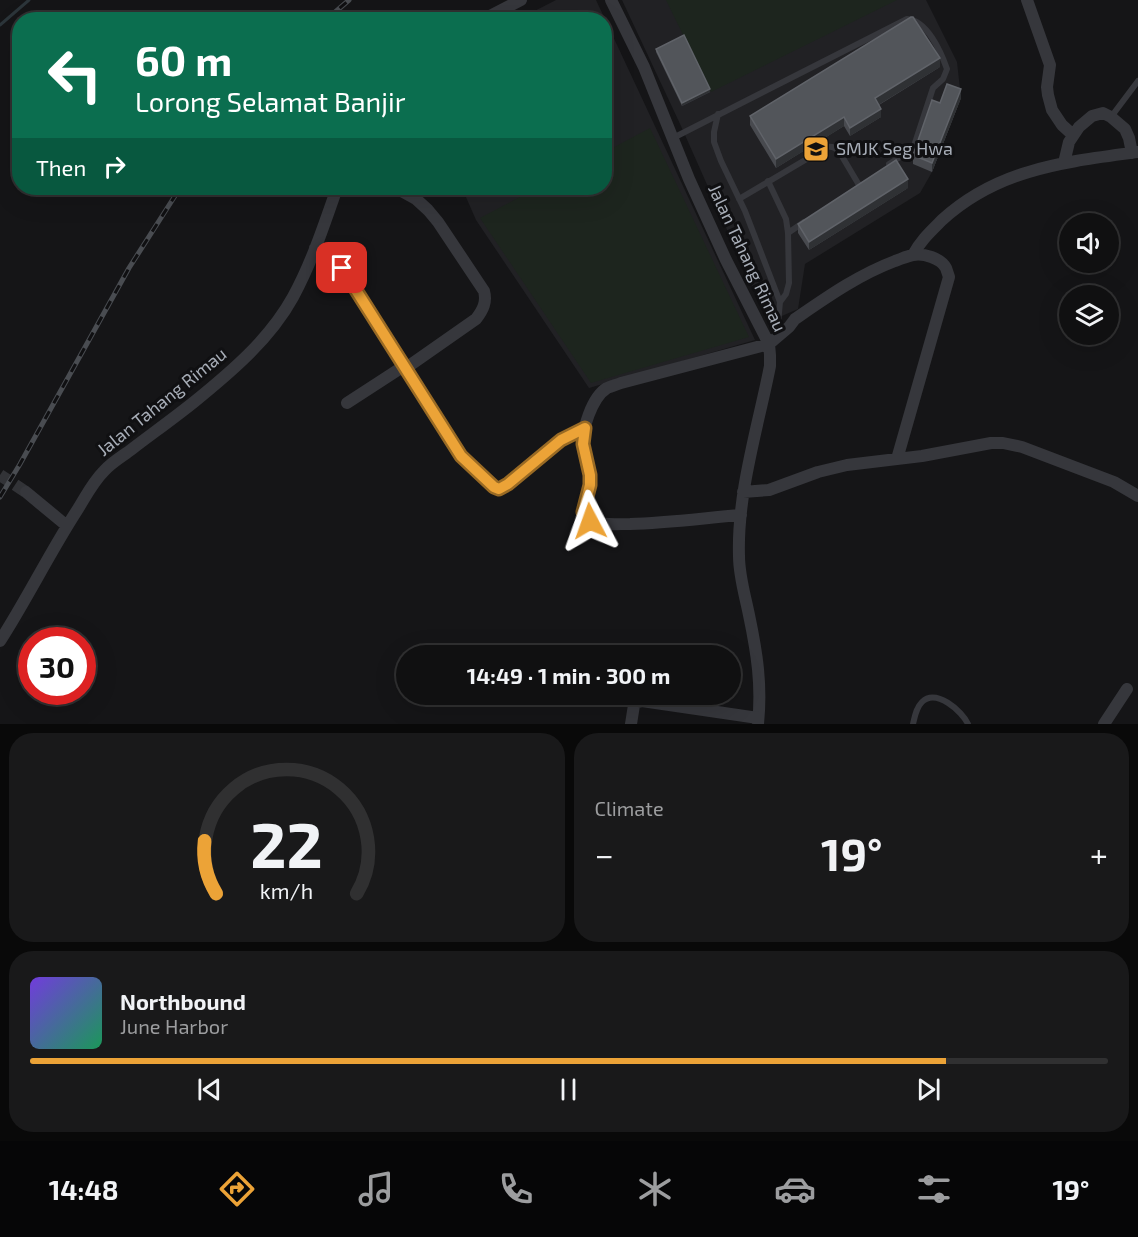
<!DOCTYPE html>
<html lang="en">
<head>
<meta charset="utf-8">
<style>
	:root { --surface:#101011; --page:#19191a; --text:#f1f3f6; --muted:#9c9d9f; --line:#303031; --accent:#eca337 }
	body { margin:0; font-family:"Exo 2",sans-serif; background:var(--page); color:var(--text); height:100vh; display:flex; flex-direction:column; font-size:22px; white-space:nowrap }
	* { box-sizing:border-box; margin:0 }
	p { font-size:20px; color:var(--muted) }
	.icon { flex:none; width:33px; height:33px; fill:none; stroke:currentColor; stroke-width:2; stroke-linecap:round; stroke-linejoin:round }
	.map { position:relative; height:724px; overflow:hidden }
	.details { display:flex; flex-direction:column; gap:9px; padding:9px; background:#090909; flex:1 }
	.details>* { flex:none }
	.hud { position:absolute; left:12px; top:12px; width:600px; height:183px; border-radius:24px; box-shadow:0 6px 24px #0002,0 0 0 2px var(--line); background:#0b6e4f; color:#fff; overflow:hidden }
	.buttons { position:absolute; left:1059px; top:213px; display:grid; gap:12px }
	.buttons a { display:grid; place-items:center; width:60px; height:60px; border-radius:50%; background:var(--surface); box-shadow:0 6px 24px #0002,0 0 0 2px var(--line); font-size:30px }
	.speed { position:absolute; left:18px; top:627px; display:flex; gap:12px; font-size:30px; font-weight:700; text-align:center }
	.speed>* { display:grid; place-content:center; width:78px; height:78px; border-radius:50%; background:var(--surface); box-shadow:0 6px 24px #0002,0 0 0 2px var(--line); line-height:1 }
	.speed .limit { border:9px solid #d22; background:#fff; color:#111 }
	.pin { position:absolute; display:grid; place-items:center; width:51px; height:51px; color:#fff; margin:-26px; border-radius:12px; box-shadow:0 3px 9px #0006 }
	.me { position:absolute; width:66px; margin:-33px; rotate:356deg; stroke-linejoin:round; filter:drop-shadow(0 0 4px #0008) }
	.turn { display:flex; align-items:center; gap:21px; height:126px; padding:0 24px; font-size:27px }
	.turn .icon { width:78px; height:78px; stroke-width:2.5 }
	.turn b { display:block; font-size:42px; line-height:51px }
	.then { display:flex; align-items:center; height:57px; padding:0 24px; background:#0003; gap:12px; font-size:22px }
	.big { font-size:45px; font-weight:700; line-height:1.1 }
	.details .tile { flex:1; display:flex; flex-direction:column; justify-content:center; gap:9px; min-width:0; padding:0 21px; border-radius:24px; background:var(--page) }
	.details .dial { align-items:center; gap:0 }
	.dial svg { height:156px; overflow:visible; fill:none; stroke:var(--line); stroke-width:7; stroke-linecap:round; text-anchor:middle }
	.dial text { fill:var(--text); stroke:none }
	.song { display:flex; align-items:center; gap:18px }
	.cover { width:72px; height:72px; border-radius:9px; background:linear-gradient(135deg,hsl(260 70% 55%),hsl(150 70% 35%)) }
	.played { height:6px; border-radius:3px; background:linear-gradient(90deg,var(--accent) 85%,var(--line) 85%) }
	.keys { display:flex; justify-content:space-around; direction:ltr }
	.heat { display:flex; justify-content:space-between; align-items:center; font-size:33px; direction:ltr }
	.details .tiles { flex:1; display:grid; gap:9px; grid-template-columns:1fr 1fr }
	.tile:last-child { grid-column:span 2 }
	.trip { position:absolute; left:396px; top:645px; width:345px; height:60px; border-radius:30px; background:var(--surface); box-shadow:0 6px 24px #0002,0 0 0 2px var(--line); font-weight:700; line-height:60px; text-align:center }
	.dock { display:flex; height:96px; justify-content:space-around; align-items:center; background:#060607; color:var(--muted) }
	.dock .icon { width:42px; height:42px }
	.dock .current { color:var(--accent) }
	.dock b { font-size:27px; color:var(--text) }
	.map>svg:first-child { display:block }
	.built { fill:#212124 }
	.grass { fill:#1d251e }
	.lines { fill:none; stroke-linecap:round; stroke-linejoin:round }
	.stream { stroke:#2c353a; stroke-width:3 }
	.minor-tunnel { stroke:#323337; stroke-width:12; stroke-dasharray:12 6; stroke-linecap:butt }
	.service { stroke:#36373c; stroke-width:6 }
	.minor { stroke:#36373c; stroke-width:12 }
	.rail-casing { stroke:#494c51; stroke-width:5 }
	.rail { stroke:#101012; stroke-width:3; stroke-dasharray:9; stroke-linecap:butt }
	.wall { fill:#484a4f }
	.shaded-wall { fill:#2f3134 }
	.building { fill:#52555a; stroke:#606369; stroke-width:1.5 }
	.route-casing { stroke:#996a24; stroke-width:15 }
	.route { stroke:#eca337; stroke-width:10 }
	.labels { text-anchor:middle; stroke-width:6; stroke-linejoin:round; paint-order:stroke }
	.poi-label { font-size:18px; fill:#a7adb7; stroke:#101012; text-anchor:start }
	.street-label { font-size:18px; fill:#a7adb7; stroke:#101012 }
</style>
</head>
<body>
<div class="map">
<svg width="1138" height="724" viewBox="0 0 1138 724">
	<rect width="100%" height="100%" fill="#151517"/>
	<path class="built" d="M556,0H596L755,340L589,388L476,220L462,188H604V20L519,19Z
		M622,0H926L957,62L961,98L932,172L920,193L805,264L798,309L768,322L681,126Z"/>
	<path class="grass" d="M666,0H897L711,92Z
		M650,128L749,337L591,383L480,218L537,188H604L605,152Z"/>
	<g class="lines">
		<path class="stream" d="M0,25L29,0"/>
		<path class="minor-tunnel" d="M0,475L26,492"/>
		<path class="service" d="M718,114L714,132V142L721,161L745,211L780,302L777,334
			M1111,117L1138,81
			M673,138L907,19C927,20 941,52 947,69L943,79L933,88L913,149L889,164
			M768,181L786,219L788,233L789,283L786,294L780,302
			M739,199L827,147C833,146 836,148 840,153L859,185
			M788,233L804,222
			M913,724C915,716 916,708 922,702C936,688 962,711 968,724"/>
		<path class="minor" d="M611,0L644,67L689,179L726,260L769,344L770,355V366C758,427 737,493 739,556C739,576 745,595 749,615C757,653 762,685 758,724
			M1027,0L1050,65L1047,87L1048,95L1052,110L1062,125L1073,135
			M482,20L521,0
			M1064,163L1069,142L1079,127L1092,116L1103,113L1111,117L1125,129L1129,138L1132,153
			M396,188L416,199L428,210L438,222L484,291C487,302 483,310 476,319L406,368
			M315,248L333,258L342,268L461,456L494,487L499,489L508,484L561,440L585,428
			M913,255C920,241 931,231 942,220C999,168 1066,162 1138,152
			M347,403L404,366
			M26,492L67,526
			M743,492L769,490L818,472L847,465L922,456L991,443H1003L1022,447L1114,482L1138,496
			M741,515C704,518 667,523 630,524C619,524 607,525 597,523C590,521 586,519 583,512C585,500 592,488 590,475C590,466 584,457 583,448C581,431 592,397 607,388C611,386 616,385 621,383L769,344L789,327L795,319C827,297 858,275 895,261C901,259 907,256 913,255C923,253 941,258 946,268C947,271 948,274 949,277L897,459
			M0,641C27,599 49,554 76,512C85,498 92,483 104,471C112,462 123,456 132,449C153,433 174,418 194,402C231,372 270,339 293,297C312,262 324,225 337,188
			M631,724L634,705L637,702L642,701L758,718
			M1104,724L1127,689"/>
		<defs>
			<path id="rail" d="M326,20L349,0
				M0,497L20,464L129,268L180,188"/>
		</defs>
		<use href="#rail" class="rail-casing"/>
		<use href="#rail" class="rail"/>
	</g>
	<path class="wall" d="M656,49L710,92L682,106L656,52Z
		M940,67L879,105L881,117L850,136L844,126L776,168L750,125V116Z
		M961,98L932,172L913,164V155L940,103Z
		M908,188L809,250L798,233V224Z"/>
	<path class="shaded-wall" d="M940,58V67L875,107V98Z
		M710,89V92L682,106V103Z
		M961,89V98L932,172V163Z
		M881,109V117L850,136V128Z
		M844,117V126L776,168V159Z
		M908,179V188L809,250V242Z"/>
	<path class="building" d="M911,17H913L940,58L875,98L881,109L850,128L844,117L776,159L750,116Z
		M684,35L710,89L682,103L656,49Z
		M947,84L961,89L932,163L913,155L932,100L940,103Z
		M896,160L908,179L809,242L798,224Z"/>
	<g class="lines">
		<defs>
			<path id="route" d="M342,268L461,456L494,487L499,489L508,484L561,440L585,428L583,444L590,475V485L583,512L585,517L590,521"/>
		</defs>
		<use href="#route" class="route-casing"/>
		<use href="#route" class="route"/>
	</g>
	<defs>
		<symbol id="school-square" viewBox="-11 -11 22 22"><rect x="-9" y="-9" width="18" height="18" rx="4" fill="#eca337" stroke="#101012"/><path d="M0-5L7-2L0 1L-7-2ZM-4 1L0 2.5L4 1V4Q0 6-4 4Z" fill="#111"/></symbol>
	</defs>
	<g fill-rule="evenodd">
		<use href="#school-square" x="801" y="134" width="30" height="30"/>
	</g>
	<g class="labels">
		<g class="poi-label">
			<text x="836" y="155">SMJK Seg Hwa</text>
		</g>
		<g class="street-label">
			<text transform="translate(747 258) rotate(65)" y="6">Jalan Tahang Rimau</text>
			<text transform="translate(162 402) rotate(-39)" y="6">Jalan Tahang Rimau</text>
		</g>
	</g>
</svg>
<div class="buttons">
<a><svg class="icon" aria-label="sound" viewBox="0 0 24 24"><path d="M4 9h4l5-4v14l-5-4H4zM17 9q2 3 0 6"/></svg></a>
<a><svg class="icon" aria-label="layers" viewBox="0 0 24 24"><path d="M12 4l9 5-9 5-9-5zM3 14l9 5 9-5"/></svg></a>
</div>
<div class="speed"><div class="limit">30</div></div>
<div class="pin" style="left:342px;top:268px;background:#d93025"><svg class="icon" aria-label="arrive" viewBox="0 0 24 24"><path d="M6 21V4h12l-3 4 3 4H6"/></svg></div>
<svg class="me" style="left:590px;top:521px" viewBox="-20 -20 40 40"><path d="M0-17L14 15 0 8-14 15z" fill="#eca337" stroke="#fff" stroke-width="4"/></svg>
<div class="trip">14:49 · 1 min · 300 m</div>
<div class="hud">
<div class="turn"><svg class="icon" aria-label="left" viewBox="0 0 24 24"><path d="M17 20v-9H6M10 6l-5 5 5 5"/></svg><div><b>60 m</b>Lorong Selamat Banjir</div></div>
<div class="then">Then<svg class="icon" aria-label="right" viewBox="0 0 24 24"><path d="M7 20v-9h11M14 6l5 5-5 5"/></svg></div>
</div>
</div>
<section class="details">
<div class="tiles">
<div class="tile dial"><svg viewBox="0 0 100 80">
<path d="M14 69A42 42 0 1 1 86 69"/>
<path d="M14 69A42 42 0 0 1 8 42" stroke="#eca337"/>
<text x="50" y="56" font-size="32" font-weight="700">22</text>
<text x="50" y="72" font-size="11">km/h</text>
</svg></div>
<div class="tile"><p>Climate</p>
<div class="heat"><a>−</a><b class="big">19°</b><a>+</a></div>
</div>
<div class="tile">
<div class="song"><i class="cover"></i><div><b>Northbound</b><p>June Harbor</p></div></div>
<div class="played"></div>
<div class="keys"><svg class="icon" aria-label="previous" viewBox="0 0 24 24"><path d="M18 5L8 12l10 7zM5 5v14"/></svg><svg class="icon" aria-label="pause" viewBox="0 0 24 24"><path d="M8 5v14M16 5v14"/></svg><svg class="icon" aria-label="next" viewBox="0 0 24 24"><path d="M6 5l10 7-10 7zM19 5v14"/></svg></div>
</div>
</div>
</section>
<nav class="dock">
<b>14:48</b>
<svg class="icon current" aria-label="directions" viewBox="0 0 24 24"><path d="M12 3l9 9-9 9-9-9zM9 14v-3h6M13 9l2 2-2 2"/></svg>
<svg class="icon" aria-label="music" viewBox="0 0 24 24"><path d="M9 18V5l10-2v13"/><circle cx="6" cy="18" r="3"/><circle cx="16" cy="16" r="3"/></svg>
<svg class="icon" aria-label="phone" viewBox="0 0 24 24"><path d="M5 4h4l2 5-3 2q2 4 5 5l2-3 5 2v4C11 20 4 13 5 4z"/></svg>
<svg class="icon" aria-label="climate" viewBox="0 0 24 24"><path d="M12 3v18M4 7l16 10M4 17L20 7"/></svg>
<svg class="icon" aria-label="car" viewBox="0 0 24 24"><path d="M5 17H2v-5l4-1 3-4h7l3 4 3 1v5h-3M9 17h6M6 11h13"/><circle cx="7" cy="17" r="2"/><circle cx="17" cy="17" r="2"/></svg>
<svg class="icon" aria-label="filters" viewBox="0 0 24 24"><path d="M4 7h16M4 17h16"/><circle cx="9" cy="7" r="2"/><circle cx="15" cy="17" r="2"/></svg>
<b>19°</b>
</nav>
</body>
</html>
